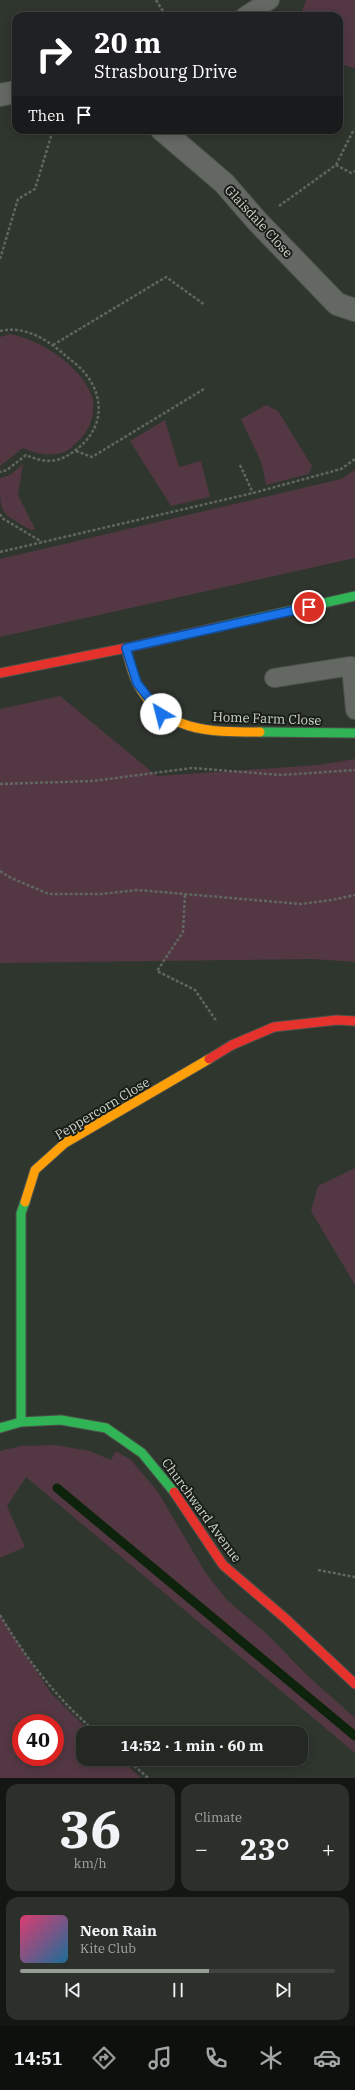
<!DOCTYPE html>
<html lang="en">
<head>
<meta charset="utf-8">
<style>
	:root { --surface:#232822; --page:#2b302a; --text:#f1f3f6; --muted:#a3a6a5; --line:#404440; --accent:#969d95 }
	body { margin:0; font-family:"IBM Plex Serif",serif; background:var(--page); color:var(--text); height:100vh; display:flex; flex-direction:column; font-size:15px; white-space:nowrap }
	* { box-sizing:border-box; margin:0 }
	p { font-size:13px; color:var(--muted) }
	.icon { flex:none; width:22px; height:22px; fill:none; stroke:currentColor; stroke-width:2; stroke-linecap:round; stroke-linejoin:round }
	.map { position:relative; height:1778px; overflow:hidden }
	.side { display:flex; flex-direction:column; gap:6px; padding:6px; background:#131613; flex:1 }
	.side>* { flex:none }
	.top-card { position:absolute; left:12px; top:12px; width:331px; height:122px; border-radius:12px; box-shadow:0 2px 10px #0003,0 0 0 1px var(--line); background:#202124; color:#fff; overflow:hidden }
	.speed { position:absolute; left:12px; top:1714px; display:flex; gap:8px; font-size:20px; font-weight:700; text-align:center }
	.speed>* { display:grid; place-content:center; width:52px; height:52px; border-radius:50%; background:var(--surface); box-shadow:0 2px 10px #0003,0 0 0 1px var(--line); line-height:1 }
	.speed .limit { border:6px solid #d22; background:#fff; color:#111 }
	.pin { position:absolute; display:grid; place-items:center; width:34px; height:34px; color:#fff; margin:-17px; border:2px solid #fff; border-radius:50%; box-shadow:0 1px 4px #0007 }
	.me { position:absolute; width:44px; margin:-22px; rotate:323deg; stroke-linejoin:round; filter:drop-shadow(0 0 3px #0008) }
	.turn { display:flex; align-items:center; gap:14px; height:84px; padding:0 16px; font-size:18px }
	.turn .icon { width:52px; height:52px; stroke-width:2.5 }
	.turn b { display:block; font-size:28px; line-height:34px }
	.then { display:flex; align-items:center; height:38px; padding:0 16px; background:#0003; gap:8px; font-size:15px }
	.big { font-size:30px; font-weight:700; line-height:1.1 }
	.side .tile { flex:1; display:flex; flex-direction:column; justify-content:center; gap:6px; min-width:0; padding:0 14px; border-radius:12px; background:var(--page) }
	.side .dial { align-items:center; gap:0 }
	.dial b { font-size:52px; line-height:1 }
	.song { display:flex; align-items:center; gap:12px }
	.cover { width:48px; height:48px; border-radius:6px; background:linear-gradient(135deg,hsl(340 70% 55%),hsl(200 70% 35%)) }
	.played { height:4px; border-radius:2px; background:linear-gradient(90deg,var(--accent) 60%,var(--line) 60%) }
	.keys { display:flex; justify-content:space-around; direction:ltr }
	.heat { display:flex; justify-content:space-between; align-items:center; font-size:22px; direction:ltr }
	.side .tiles { flex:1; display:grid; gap:6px; grid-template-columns:1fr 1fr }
	.tile:last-child { grid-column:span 2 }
	.trip { position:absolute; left:76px; top:1726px; width:232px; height:40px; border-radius:12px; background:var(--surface); box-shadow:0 2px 10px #0003,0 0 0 1px var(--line); font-weight:700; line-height:40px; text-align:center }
	.menu { display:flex; height:64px; justify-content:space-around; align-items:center; background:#0e100e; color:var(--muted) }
	.menu .icon { width:28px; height:28px }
	.menu .on { color:var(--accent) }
	.menu b { font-size:18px; color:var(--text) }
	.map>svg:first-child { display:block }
	.green { fill:#533843; fill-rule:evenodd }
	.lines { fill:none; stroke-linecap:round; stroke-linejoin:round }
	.stream { stroke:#0d230b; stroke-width:9 }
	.lane-casing { stroke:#4b524a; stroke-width:20 }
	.street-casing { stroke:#4b524a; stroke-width:24 }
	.fast-casing { stroke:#4b524a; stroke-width:11 }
	.slow-casing { stroke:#4b524a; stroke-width:11 }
	.jam-casing { stroke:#4b524a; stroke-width:11 }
	.path { stroke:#616660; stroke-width:2.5; stroke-dasharray:3 2; stroke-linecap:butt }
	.lane { stroke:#636862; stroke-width:18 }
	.street { stroke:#636862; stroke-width:22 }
	.fast { stroke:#30b455; stroke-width:9 }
	.slow { stroke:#ff9f0a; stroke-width:9 }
	.jam { stroke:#e5322d; stroke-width:9 }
	.route-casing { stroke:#114b97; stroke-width:10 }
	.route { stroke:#1a73e8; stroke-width:7 }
	.labels { text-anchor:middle; stroke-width:4; stroke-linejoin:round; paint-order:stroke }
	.street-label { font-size:13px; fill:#ced5cc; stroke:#191e18 }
</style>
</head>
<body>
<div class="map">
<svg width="355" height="1778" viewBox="0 0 355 1778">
	<rect width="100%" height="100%" fill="#2f362e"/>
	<path class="green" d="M306,0H355V68L339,64V16H300Z
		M10,334C40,340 79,364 91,394C98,413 89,433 74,445C71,448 68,451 64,452C49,457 37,454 23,448L0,466V337Z
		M266,405L278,411L312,466L309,474L266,485L262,464L241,419Z
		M165,420L179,467L201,461L210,497L171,506L130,441Z
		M23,464L18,495L35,529L31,530C0,512 0,516 0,478L10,475Z
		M355,470V558L0,637V559L341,479Z
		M60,696L157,776L319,765L355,759V962L314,959L0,963V709Z
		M355,1168V1285L311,1211L318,1186Z
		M55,1445L90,1451L111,1460L116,1451L131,1460L158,1492L205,1572L226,1599L268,1635L308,1676L355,1718V1753L26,1477L7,1506L25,1547L0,1558V1451L21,1446Z
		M0,1616L51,1693L91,1733H83V1759H120L141,1778H0ZM21,1723H55V1757H21Z"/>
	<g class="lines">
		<path class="stream" d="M57,1488L355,1736"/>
		<defs>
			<path id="lane" d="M245,16L270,0
				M274,678L351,666L355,710"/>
			<path id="street" d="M0,95L16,92
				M162,130L224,183L257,221L337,304L355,310"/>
			<path id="fast" d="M218,627L355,596
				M260,732L355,733
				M21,1422V1213L25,1202
				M0,1428L21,1422L61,1420L106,1428L142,1453L174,1492"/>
			<path id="slow" d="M126,648C129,659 132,673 137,683C164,733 211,732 260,732
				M25,1202L35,1170L65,1143L209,1059"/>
			<path id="jam" d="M0,673L126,648L218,627
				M209,1059L232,1045L274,1027L337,1020L355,1021
				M174,1492L223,1565L286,1619L355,1684"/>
		</defs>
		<use href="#lane" class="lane-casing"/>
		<use href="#street" class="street-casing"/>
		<use href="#fast" class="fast-casing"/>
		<use href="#slow" class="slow-casing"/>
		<use href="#jam" class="jam-casing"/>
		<path class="path" d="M156,0L166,16
			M336,165L354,129
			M279,206L336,165L351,173L355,171
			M0,259L18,199L35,189L53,130
			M0,331C25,325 48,340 66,356C72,361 79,366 84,372C106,398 103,429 77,449C60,463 46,464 26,455L7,470L0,472
			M53,345L166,277L205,305
			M76,451L92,457L204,389
			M240,465L253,493
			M0,514L2,518L42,542
			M0,552L253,493L341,469L355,459
			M0,784L93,781L192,768L281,775L355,770
			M0,871L11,878L49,894H100L138,890L301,904L332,900L355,895
			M185,895L183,932L157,971L195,990L217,1022
			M318,1570L355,1577
			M0,1615C28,1661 56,1698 97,1733
			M127,1759L148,1778"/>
		<use href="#lane" class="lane"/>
		<use href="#street" class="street"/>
		<use href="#fast" class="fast"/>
		<use href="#slow" class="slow"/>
		<use href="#jam" class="jam"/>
	</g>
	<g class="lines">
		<defs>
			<path id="route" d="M161,714L137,683L126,648L309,607"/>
		</defs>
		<use href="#route" class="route-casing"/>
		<use href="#route" class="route"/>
	</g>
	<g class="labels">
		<g class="street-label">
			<text transform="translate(259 221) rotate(47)" y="5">Glaisdale Close</text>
			<text transform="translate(267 718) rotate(2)" y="5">Home Farm Close</text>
			<text transform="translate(102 1108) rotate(-31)" y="5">Peppercorn Close</text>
			<text transform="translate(202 1510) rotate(54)" y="5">Churchward Avenue</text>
		</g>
	</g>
</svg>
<div class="speed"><div class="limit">40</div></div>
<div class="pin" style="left:309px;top:607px;background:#d93025"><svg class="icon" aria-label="arrive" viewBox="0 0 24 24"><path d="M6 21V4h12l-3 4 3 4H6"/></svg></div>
<svg class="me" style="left:161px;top:714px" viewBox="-20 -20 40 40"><circle r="19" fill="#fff"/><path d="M0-13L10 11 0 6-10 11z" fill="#1a73e8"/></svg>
<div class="trip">14:52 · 1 min · 60 m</div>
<div class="top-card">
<div class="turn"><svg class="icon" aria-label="right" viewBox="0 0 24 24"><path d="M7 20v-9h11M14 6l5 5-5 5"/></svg><div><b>20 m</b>Strasbourg Drive</div></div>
<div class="then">Then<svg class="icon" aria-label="arrive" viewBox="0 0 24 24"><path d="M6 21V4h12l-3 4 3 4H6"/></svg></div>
</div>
</div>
<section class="side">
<div class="tiles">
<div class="tile dial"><b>36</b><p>km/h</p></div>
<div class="tile"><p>Climate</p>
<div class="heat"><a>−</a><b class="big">23°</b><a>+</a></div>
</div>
<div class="tile">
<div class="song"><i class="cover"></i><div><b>Neon Rain</b><p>Kite Club</p></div></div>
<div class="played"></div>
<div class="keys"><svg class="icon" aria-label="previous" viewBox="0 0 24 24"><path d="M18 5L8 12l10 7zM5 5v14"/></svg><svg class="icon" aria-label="pause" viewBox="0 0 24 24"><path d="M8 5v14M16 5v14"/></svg><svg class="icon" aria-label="next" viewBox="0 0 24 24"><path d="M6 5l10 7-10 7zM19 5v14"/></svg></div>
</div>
</div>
</section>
<nav class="menu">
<b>14:51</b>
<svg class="icon on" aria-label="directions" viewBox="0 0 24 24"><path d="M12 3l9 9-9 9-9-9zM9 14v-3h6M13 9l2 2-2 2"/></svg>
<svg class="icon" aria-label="music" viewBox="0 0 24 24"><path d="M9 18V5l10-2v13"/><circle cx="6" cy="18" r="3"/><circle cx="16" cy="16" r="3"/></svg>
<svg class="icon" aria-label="phone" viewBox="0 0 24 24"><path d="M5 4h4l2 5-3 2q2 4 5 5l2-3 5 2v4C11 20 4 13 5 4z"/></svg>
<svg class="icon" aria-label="climate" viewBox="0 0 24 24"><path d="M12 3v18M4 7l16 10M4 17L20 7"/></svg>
<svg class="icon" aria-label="car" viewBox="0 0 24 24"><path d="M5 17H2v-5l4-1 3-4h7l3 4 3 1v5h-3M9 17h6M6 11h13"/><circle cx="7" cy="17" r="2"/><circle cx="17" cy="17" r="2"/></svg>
</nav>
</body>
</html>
